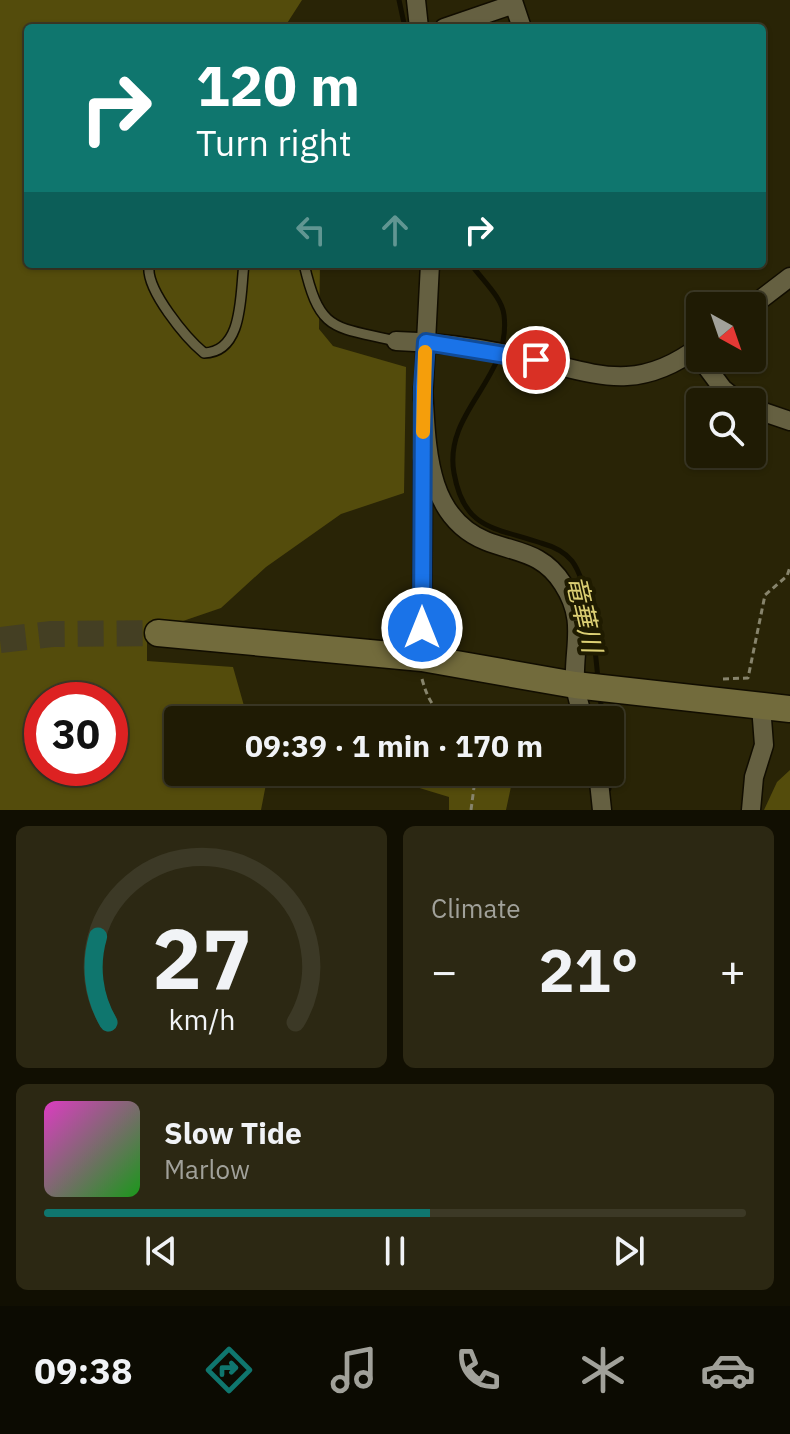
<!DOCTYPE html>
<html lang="en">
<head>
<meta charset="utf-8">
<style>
	:root { --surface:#1f1b04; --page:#2c2813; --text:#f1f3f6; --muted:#a1a19a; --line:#3c3926; --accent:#0f766e }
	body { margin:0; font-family:"IBM Plex Sans","Noto Sans JP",sans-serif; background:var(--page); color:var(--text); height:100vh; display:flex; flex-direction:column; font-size:30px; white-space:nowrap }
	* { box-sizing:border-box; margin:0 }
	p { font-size:26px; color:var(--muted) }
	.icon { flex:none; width:44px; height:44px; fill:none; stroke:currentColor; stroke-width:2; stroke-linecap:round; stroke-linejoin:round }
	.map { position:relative; height:810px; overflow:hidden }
	.side { display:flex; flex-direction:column; gap:16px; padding:16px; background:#110f02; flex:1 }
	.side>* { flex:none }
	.banner { position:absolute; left:24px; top:24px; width:742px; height:244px; border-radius:8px; box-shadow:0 2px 6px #0004,0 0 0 2px var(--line); background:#0f766e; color:#fff; overflow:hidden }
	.needle { width:52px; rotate:140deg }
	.tools { position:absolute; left:686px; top:292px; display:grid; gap:16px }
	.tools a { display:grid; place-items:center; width:80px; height:80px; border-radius:8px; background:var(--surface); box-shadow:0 2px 6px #0004,0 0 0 2px var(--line); font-size:40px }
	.speed { position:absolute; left:24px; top:682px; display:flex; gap:16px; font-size:40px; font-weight:700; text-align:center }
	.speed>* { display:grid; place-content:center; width:104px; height:104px; border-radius:50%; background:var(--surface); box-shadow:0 2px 6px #0004,0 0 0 2px var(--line); line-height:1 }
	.speed .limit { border:12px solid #d22; background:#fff; color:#111 }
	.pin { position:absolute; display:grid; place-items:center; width:68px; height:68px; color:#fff; margin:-34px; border:4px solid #fff; border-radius:50%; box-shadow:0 2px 8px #0007 }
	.me { position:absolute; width:88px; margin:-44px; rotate:0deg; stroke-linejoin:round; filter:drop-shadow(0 0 6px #0008) }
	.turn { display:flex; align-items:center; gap:28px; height:168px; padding:0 40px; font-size:36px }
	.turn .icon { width:104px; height:104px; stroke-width:2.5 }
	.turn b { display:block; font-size:56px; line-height:68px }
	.lanes { display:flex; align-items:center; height:76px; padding:0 40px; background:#0003; justify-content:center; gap:40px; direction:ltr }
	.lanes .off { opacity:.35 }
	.big { font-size:60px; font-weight:700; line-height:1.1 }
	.side .tile { flex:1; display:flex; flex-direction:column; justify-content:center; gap:12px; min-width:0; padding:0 28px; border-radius:12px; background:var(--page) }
	.side .dial { align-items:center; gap:0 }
	.dial svg { height:208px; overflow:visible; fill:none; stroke:var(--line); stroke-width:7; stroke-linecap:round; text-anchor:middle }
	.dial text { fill:var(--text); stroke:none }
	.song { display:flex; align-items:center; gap:24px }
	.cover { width:96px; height:96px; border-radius:12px; background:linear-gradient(135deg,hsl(310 70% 55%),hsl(120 70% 35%)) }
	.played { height:8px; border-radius:4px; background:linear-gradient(90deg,var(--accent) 55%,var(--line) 55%) }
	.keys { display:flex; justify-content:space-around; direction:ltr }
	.heat { display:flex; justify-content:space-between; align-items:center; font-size:44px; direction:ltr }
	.side .tiles { flex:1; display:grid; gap:16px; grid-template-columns:1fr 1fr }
	.tile:last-child { grid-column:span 2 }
	.trip { position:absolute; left:164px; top:706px; width:460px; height:80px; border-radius:8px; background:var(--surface); box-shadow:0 2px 6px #0004,0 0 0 2px var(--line); font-weight:700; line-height:80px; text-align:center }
	.tabs { display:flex; height:128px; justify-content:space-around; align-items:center; background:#0c0b02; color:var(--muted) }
	.tabs .icon { width:56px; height:56px }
	.tabs .selected { color:var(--accent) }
	.tabs b { font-size:36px; color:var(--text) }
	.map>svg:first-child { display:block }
	.green { fill:#544c0c; fill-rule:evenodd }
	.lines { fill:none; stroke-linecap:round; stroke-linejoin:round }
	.stream { stroke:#120f00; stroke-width:5 }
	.secondary-tunnel { stroke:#443f23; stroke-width:26; stroke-dasharray:26 13; stroke-linecap:butt }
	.lane-casing { stroke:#110d00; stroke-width:12 }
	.street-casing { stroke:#110d00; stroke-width:21 }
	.secondary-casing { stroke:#110d00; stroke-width:29 }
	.path { stroke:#87846c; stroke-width:3; stroke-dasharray:6 4; stroke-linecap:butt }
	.lane { stroke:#656041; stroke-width:9 }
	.street { stroke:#656041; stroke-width:18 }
	.secondary { stroke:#726b3c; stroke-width:26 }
	.route-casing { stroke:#114b97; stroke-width:20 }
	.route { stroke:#1a73e8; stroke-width:14 }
	.slow { stroke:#f59e0b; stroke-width:14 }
	.labels { text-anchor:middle; stroke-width:8; stroke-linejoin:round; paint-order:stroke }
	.water-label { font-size:26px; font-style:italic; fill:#dccf73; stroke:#1f1b00 }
</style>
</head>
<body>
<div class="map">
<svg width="790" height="810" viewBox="0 0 790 810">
	<rect width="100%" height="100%" fill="#292406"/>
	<path class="green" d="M0,0H302L284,28H28V264H320L319,329L333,346L406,367L404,493L341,514L266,567L221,608L183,621L147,630V661L233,667L248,720H178V772H263L266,784L261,810H0ZM42,700H110V768H42Z
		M474,705L540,715L543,720H444Z
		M790,770V810H764L777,782Z
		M406,772H520L512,782L506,810H449V797L413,786Z"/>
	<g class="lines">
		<path class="stream" d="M399,0L405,28
			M471,264C481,279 502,297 504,315C512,379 443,411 454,473C464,530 494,527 541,543C552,546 564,551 572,561C590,585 595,649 598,679
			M600,697L603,720
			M608,772L609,789"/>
		<path class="secondary-tunnel" d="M0,640L52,634L158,633"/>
		<defs>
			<path id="lane" d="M304,264C320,333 333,326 396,341
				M149,266C146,290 186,338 204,353C244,352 240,294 244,264"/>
			<path id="street" d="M416,0L419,28
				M444,28L514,4L522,28
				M752,306L790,277
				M396,341C435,342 474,347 512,355C588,369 630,399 700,346
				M694,350L723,389L739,402
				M423,387C427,442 424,516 486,541C517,553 543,552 563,584C587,621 573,646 575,684C576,696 581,709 584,720
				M423,400L430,264
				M752,408L790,421
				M422,658L423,461
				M598,772L602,810
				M751,810L754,777L764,745L761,706"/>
			<path id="secondary" d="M158,633L422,658L575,685L790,709"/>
		</defs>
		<use href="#lane" class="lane-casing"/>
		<use href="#street" class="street-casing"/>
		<use href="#secondary" class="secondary-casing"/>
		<path class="path" d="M422,679C427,697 433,710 450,720
			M723,679L748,678L765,595L787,576L790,567
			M471,810L476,772"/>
		<use href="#lane" class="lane"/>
		<use href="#street" class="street"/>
		<use href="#secondary" class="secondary"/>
	</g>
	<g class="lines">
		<defs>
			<path id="route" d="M422,628L423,387L426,342L536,360"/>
		</defs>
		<use href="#route" class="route-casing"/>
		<use href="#route" class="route"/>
		<path class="slow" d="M423,432L425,352"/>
	</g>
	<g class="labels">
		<g class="water-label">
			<text transform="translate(584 614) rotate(77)" y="9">竜華川</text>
		</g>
	</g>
</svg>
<div class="tools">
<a><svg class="needle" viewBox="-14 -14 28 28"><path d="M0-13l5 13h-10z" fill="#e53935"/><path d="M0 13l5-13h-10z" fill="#a1a19a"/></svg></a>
<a><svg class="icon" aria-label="search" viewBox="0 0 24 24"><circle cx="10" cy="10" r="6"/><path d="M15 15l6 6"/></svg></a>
</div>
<div class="speed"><div class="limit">30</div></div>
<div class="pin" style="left:536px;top:360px;background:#d93025"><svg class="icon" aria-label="arrive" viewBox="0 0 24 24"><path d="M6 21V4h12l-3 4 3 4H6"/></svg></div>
<svg class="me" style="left:422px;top:628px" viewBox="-20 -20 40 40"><circle r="17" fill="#1a73e8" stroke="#fff" stroke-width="3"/><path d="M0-11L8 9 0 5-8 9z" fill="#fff"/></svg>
<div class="trip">09:39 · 1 min · 170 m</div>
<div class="banner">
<div class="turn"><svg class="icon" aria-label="right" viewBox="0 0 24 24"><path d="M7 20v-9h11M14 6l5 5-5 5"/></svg><div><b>120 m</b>Turn right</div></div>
<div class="lanes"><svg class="icon off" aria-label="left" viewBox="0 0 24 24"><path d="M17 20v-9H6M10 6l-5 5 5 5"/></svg><svg class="icon off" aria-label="ahead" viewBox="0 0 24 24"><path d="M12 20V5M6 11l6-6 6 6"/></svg><svg class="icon" aria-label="right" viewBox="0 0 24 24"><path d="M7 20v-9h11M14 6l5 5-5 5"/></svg></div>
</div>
</div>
<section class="side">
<div class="tiles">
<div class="tile dial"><svg viewBox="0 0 100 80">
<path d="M14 69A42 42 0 1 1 86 69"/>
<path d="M14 69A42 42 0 0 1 10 36" stroke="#0f766e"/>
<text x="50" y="56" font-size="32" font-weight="700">27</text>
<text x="50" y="72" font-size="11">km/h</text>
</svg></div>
<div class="tile"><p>Climate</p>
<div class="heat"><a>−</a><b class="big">21°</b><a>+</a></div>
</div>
<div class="tile">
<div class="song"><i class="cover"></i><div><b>Slow Tide</b><p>Marlow</p></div></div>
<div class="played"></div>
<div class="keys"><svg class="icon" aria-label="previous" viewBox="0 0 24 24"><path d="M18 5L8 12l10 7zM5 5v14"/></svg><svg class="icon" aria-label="pause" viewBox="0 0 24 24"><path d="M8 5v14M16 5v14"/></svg><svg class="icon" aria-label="next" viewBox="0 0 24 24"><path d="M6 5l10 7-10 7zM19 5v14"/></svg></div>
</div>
</div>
</section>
<nav class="tabs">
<b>09:38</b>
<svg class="icon selected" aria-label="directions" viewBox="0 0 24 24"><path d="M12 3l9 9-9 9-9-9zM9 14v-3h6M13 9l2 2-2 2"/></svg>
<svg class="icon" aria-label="music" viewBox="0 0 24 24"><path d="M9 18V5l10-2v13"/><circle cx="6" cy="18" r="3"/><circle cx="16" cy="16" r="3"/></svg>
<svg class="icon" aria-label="phone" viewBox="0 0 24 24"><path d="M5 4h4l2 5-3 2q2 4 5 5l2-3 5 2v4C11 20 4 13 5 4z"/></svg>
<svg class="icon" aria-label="climate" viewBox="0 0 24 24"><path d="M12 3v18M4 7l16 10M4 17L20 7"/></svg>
<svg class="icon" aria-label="car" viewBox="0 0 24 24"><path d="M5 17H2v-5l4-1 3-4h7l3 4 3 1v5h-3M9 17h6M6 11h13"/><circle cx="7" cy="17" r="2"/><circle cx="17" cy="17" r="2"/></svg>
</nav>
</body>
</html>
